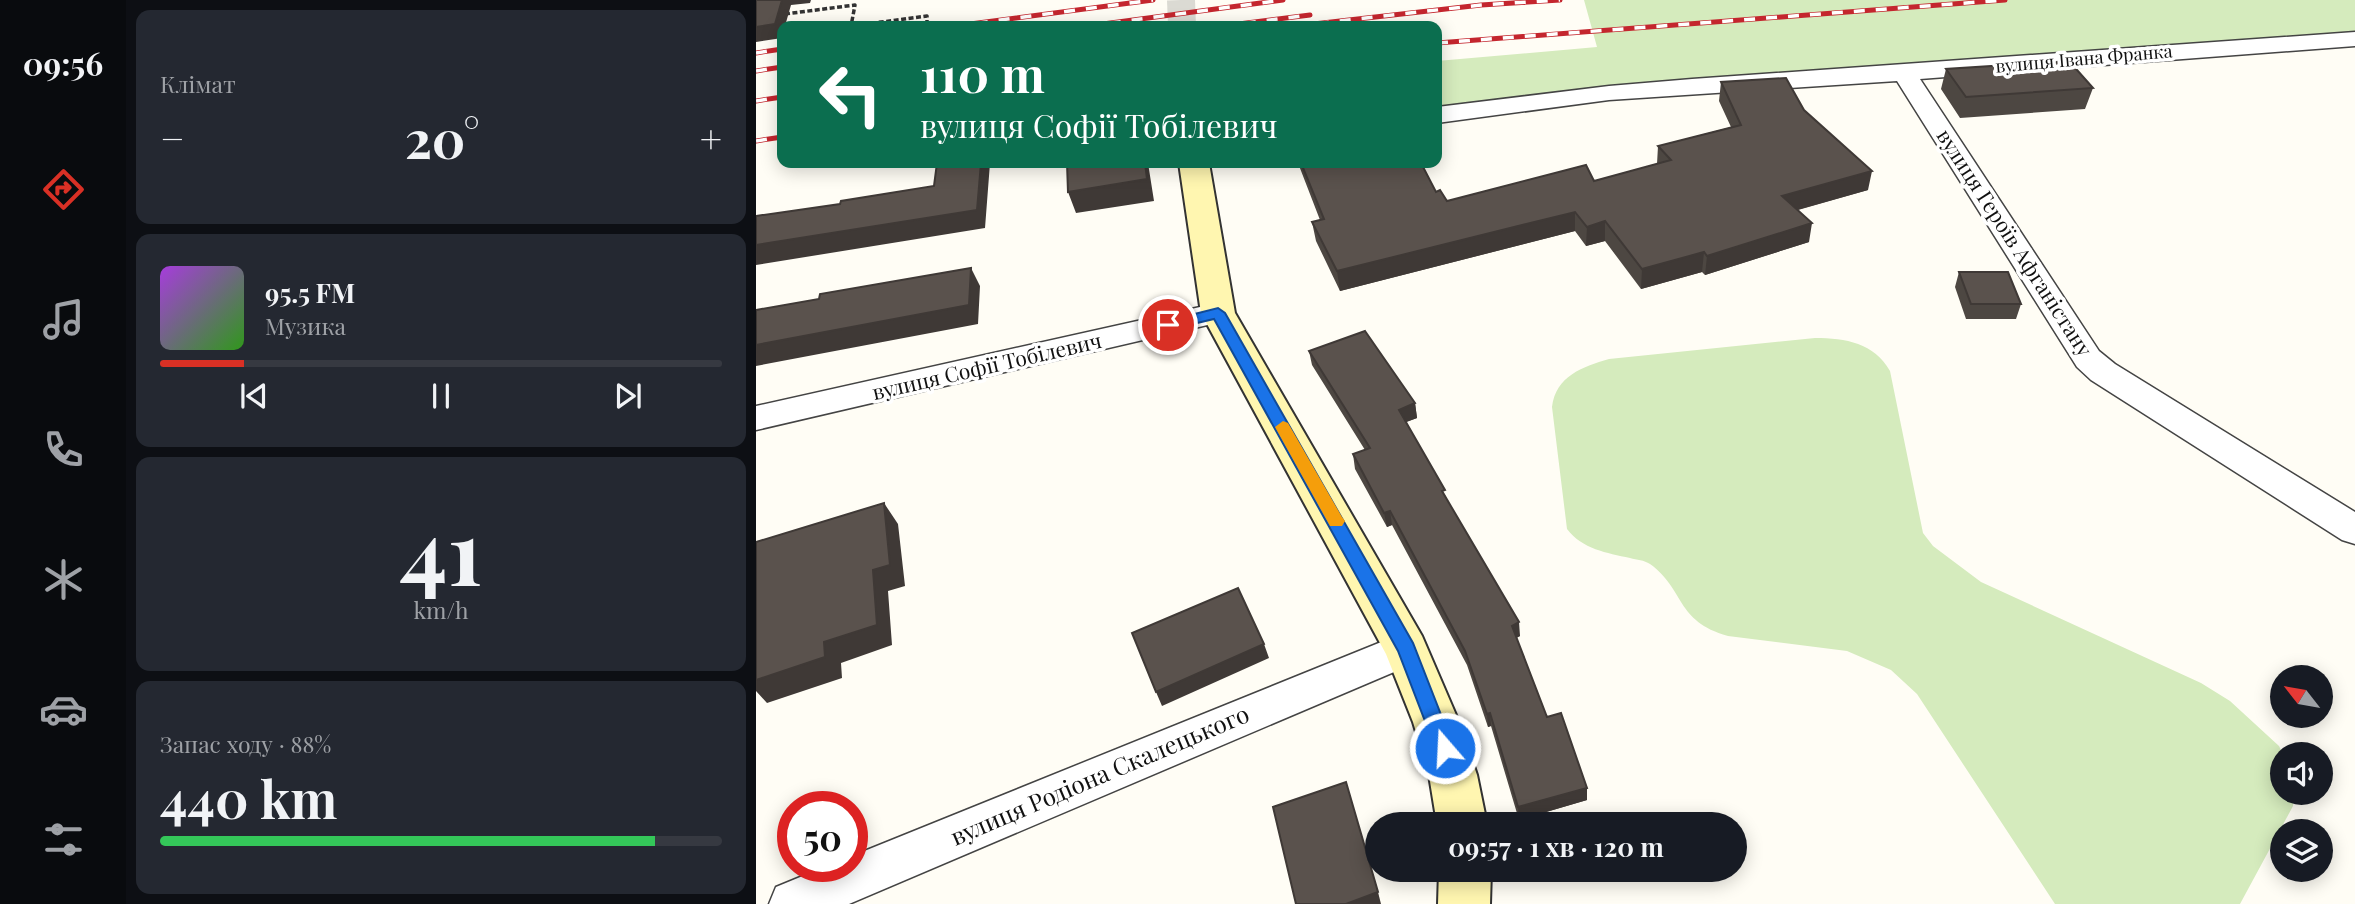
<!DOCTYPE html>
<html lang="uk">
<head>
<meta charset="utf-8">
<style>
	:root { --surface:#171b24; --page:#242831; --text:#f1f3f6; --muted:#9ea1a6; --line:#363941; --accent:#d93025 }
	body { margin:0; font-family:"Playfair Display",serif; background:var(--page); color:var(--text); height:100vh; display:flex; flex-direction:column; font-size:26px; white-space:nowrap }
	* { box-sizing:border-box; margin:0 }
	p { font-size:23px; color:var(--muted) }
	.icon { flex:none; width:38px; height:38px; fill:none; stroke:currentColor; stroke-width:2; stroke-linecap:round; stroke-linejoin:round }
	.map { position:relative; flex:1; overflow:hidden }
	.panel { display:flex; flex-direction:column; gap:10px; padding:10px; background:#0d0f14; width:630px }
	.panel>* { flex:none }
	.hud { position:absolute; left:21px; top:21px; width:665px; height:147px; border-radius:14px; box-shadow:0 4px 18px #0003; background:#0b6e4f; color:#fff; overflow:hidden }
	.needle { width:46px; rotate:301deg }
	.controls { position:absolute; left:1514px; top:665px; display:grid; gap:14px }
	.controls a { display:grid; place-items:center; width:63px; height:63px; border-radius:50%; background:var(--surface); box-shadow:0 4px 18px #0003; font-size:35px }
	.speed { position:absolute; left:21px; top:791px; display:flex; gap:14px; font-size:35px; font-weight:700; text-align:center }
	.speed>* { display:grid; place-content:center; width:91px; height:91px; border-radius:50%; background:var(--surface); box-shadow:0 4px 18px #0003; line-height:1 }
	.speed .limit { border:10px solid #d22; background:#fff; color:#111 }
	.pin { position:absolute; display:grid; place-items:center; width:60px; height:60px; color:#fff; margin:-30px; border:4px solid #fff; border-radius:50%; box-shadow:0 2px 7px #0007 }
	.me { position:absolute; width:77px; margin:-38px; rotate:341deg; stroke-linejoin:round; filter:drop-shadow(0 0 5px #0008) }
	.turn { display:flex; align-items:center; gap:24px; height:147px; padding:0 28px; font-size:32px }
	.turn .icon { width:91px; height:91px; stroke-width:2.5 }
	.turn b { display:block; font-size:49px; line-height:60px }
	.big { font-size:52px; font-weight:700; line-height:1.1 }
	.panel .tile { flex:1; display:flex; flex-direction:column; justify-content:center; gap:10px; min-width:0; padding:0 24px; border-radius:14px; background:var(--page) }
	.panel .dial { align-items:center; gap:0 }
	.dial b { font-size:91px; line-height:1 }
	.song { display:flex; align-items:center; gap:21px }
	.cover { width:84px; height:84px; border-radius:10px; background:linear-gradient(135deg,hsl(280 70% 55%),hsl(110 70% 35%)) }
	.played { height:7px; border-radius:4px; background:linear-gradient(90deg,var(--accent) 15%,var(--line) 15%) }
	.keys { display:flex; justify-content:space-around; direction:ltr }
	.heat { display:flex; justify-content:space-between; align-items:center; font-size:38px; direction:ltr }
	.charge { height:10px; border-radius:5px; background:linear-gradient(90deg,#34c759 88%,var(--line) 0) }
	.trip { position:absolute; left:609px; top:812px; width:382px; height:70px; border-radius:35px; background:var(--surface); box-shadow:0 4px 18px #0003; font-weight:700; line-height:70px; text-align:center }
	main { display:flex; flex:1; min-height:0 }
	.tab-bar { display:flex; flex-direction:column; width:126px; justify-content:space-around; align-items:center; background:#090b0e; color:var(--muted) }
	.tab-bar .icon { width:49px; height:49px }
	.tab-bar .current { color:var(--accent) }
	.tab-bar b { font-size:32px; color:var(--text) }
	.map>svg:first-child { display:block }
	.green { fill:#d5ebbd }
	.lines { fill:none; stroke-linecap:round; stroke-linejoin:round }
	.secondary-tunnel { stroke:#dbdad3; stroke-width:28; stroke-dasharray:28 14; stroke-linecap:butt }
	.minor-casing { stroke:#444; stroke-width:3 }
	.secondary-casing { stroke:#333; stroke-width:4 }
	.path { stroke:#333; stroke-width:3.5; stroke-dasharray:5 2.5; stroke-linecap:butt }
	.minor { fill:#fff; fill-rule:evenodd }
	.secondary { fill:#fff6b0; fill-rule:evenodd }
	.rail-casing { stroke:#c4262e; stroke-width:5 }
	.rail { stroke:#fff; stroke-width:3.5; stroke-dasharray:11; stroke-linecap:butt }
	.wall { fill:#4d4742 }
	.shaded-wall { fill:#3f3936 }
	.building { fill:#5a524d; stroke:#3f3936; stroke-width:2 }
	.route { fill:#1a73e8; stroke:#114b97; stroke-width:2 }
	.slow { fill:#f59e0b }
	.labels { text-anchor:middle; stroke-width:7; stroke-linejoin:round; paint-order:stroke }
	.far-street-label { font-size:18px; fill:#111; stroke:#fff }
	.street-label { font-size:21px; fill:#111; stroke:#fff }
	.near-street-label { font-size:24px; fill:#111; stroke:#fff }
</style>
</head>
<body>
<main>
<nav class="tab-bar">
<b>09:56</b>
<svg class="icon current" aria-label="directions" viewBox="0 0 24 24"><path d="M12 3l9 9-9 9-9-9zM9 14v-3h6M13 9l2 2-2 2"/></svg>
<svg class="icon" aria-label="music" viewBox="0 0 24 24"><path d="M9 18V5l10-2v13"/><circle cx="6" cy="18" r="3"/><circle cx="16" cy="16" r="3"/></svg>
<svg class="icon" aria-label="phone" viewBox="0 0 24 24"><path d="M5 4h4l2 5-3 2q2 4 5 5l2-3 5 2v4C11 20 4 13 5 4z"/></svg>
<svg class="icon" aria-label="climate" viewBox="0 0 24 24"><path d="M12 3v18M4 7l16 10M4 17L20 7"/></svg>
<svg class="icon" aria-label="car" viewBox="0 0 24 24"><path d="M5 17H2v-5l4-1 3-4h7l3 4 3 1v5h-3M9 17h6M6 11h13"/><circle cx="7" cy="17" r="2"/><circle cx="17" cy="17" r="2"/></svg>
<svg class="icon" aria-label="filters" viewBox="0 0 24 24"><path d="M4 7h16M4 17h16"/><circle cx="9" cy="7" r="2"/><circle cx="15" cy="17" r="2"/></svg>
</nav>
<section class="panel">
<div class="tile"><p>Клімат</p>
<div class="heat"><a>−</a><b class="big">20°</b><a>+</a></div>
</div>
<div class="tile">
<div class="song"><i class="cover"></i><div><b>95.5 FM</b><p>Музика</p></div></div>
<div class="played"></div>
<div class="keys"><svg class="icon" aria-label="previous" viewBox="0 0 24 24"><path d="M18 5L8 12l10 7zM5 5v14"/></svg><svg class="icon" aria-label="pause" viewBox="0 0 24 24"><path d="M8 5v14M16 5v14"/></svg><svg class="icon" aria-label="next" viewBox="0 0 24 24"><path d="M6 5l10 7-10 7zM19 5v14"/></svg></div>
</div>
<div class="tile dial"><b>41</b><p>km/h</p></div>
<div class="tile"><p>Запас ходу · 88%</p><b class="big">440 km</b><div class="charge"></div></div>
</section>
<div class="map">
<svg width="1599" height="904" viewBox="0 0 1599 904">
	<rect width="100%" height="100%" fill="#fffdf5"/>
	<path class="green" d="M828,0H1599V39L853,93L681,115V61L841,47Z
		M1059,338C1090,338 1118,343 1134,371L1167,533L1177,546L1225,582L1445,683L1474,701L1523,746L1527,754L1526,793H1538L1537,806L1484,904H1299L1161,694L1135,670L1091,651L972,636C919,621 929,589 894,564C888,560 881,560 874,558C851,553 826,549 811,529L796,407C800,376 826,367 853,359Z"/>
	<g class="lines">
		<path class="secondary-tunnel" d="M425,0L426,26"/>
		<defs>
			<path id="minor" d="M1599,32V46L1164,79L1343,351L1359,364L1599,512V544L1586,540L1335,380L1321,367L1141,81L853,100L681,123V107L853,86L936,79Z
				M462,303L473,306L478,313L473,320L0,430V406Z
				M650,632L664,637L670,649L664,661L93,904H13L20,887L71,866H96V856Z"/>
			<path id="secondary" d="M423,163H453L479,313L666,636L703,722L721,775L731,824H681L673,775L657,722L630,654L445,313Z
				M683,870H735L734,904H682Z"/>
		</defs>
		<use href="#minor" class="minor-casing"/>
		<use href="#secondary" class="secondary-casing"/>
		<path class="path" d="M29,14L99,5L95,26L171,16V25
			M401,26L412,25"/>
		<use href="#minor" class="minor"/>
		<use href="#secondary" class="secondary"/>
		<defs>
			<path id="rail" d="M199,26L397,0
				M332,26L527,0
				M467,26L554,15
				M540,26L725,5L804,0
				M681,43L1249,0
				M0,53L26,49
				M0,71L26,67
				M0,101L26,97
				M0,141L26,137"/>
		</defs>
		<use href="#rail" class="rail-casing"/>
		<use href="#rail" class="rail"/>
	</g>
	<path class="wall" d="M1190,69L1337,88L1329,109L1204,118L1185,89Z
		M965,82L1048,110L1112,190L1042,210L1053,242L949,275L946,272L885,289L849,241L830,246L819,231L584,291L560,241L556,222L564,220L542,163H665L680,192L691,201L838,181L901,164L902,146L975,127L963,101Z
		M1203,272L1265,304L1260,319H1210L1199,287Z
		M553,351L659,403L661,418L650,422L764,636L760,638L791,717L831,788V800L763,820L735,726L732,727L711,665L636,525L631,527L599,469L597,454L609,450L556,365Z"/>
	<path class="shaded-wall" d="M26,0H55L54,3L35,5L29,26H26V38L0,42V27Z
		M225,163H234L229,228L0,265V245L221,210Z
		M389,163H392L398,201L320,213L312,192Z
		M1116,171L1112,190L1023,215L1026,196Z
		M819,212V231L584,291L581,271Z
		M849,221V241L830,246L831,227Z
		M1056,223L1053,242L949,275L951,256Z
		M948,252L946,272L885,289L886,269Z
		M215,268L224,286L222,324L0,366V345Z
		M659,403L661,418L645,424L643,410Z
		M128,503L142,524L149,586L132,591L136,645L85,663L86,678L11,703L0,691V680L68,642L117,570Z
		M634,511L636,525L631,527L628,513Z
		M763,622L764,636L756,640V626Z
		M508,644L513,658L406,706L400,692Z
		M734,713L735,726L732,727L731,714Z
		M831,788V800L763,820L762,807Z
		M622,892L625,904H590Z"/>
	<path class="building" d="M0,0H26L19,24L0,27Z
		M1313,61L1337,88L1210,97L1190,69Z
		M1030,78L1048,110L1116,171L1026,196L1056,223L951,256L948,252L886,269L849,221L831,227L819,212L581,271L556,222L568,219L545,163H665L680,192L684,190L691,201L830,165L838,181L915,160L902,146L985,125L965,82Z
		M181,163H225L221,210L0,245V216L84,204L85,201L178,186Z
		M311,163H389L391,179L312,192Z
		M215,268L213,305L0,345V310L63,299L64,294Z
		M1203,272H1252L1265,304H1215Z
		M609,331L659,403L643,410L689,490L686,491L763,622L756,626L791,717L805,713L831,788L762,807L734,713L731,714L709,651L634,511L628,513L597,454L614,448L553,351Z
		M128,503L134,565L117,570L121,625L68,642L69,657L0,680V542Z
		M482,588L508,644L400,692L376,633Z
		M590,782L622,892L590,904H540L517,807Z"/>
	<path class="route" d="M462,308L469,313L657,643L698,748L696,755L689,757L682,755L642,651L458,319L412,330L404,325L407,322Z"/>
	<path class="slow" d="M527,421L532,423L586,517L589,521L586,526H574L519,427Z"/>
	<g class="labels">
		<g class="far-street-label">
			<text transform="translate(1328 59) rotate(-5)" y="6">вулиця Івана Франка</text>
		</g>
		<g class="street-label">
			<text transform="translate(1258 243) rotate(57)" y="7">вулиця Героїв Афганістану</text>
			<text transform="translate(231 367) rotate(-13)" y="7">вулиця Софії Тобілевич</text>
		</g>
		<g class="near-street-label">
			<text transform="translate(344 776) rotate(-23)" y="8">вулиця Родіона Скалецького</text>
		</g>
	</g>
</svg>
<div class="controls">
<a><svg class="needle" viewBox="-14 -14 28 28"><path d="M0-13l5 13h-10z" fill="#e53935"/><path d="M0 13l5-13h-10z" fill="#9ea1a6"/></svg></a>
<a><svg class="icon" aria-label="sound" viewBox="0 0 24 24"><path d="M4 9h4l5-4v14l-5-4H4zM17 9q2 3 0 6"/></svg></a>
<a><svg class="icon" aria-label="layers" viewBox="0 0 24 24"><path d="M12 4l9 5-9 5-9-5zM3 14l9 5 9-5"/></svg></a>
</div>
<div class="speed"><div class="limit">50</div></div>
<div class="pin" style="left:412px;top:325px;background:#d93025"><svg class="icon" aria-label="arrive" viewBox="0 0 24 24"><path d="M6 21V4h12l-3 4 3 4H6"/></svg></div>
<svg class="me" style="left:689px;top:748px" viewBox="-20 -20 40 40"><circle r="17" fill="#1a73e8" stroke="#fff" stroke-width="3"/><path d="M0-11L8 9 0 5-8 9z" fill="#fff"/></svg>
<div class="trip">09:57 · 1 хв · 120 m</div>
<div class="hud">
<div class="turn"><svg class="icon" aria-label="left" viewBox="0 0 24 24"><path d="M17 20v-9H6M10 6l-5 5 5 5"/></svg><div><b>110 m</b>вулиця Софії Тобілевич</div></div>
</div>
</div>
</main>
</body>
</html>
